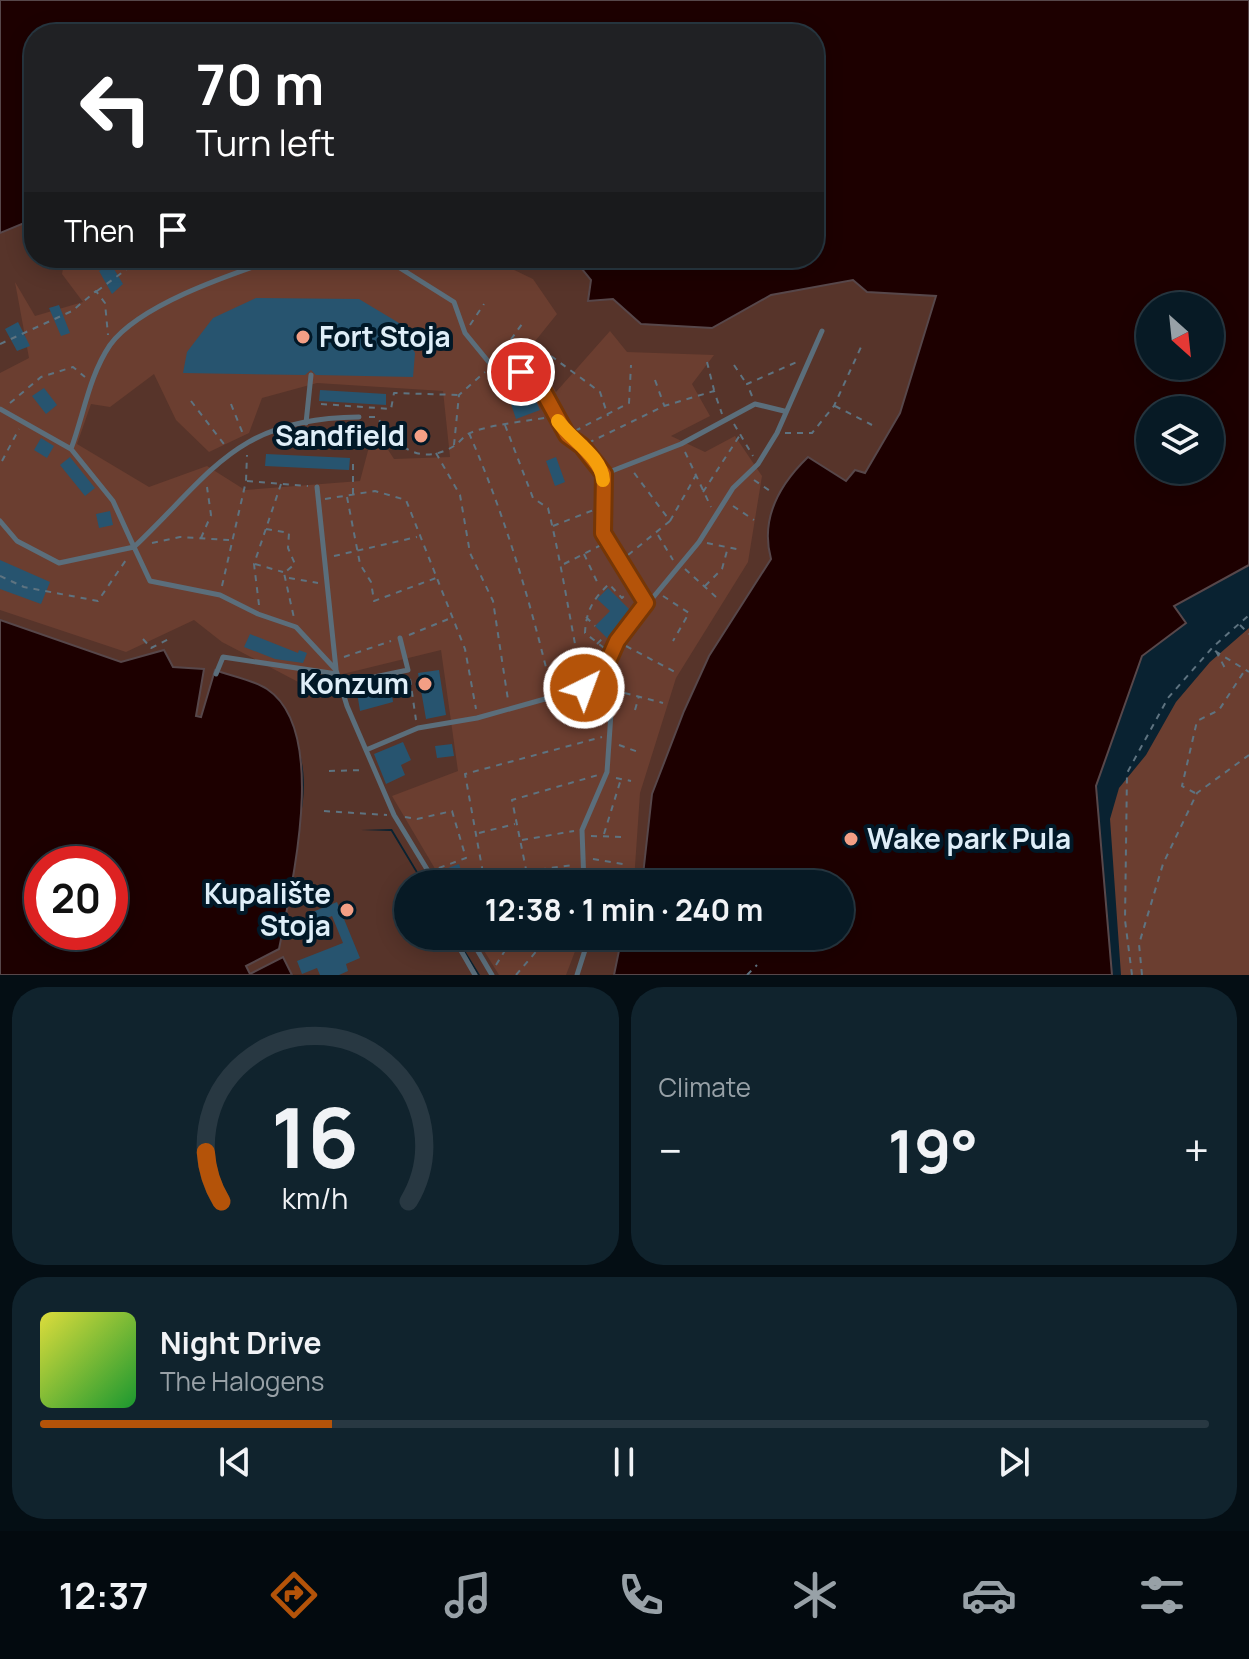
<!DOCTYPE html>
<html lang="en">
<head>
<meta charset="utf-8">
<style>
	:root { --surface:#071a25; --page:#10232d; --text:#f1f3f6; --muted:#98a1a7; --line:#283842; --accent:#b45309 }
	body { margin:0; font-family:Manrope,sans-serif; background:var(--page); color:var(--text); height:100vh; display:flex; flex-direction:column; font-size:30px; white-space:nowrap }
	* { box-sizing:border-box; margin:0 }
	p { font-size:26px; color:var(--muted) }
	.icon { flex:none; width:44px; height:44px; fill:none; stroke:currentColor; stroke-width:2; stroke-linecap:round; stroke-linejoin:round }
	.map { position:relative; height:975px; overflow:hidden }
	.side { display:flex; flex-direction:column; gap:12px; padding:12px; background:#040e14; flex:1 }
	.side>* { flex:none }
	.top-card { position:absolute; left:24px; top:24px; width:800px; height:244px; border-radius:32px; box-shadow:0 4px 20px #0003,0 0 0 2px var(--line); background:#202124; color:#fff; overflow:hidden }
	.needle { width:52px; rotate:153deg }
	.fabs { position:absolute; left:1136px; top:292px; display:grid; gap:16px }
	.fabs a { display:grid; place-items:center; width:88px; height:88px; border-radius:50%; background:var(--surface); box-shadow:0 4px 20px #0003,0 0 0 2px var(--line); font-size:40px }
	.speed { position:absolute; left:24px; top:846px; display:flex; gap:16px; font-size:40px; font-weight:700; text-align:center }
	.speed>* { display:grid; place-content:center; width:104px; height:104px; border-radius:50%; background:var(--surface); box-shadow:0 4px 20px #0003,0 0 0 2px var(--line); line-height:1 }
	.speed .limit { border:12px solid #d22; background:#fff; color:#111 }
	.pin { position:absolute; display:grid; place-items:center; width:68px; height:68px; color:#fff; margin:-34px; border:4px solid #fff; border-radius:50%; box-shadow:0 2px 8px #0007 }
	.me { position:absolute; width:88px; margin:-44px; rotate:42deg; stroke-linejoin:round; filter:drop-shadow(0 0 6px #0008) }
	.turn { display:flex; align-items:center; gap:28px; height:168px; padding:0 40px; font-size:36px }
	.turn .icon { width:104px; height:104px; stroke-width:2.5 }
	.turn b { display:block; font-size:56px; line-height:68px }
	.then { display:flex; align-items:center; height:76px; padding:0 40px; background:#0003; gap:16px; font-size:30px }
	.big { font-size:60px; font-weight:700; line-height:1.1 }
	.side .tile { flex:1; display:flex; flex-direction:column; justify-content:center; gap:12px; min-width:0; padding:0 28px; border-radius:32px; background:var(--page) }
	.side .dial { align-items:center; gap:0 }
	.dial svg { height:208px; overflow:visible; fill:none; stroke:var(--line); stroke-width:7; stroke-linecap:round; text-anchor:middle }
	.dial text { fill:var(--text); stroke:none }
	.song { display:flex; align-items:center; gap:24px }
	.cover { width:96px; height:96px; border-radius:12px; background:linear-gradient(135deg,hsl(60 70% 55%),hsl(130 70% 35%)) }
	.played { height:8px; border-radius:4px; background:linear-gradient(90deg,var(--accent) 25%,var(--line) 25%) }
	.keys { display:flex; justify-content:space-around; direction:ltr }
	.heat { display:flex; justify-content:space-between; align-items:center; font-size:44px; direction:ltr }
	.side .tiles { flex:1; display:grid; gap:12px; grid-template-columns:1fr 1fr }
	.tile:last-child { grid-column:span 2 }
	.trip { position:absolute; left:394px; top:870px; width:460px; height:80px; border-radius:40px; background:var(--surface); box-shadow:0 4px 20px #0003,0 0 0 2px var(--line); font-weight:700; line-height:80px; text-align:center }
	.menu { display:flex; height:128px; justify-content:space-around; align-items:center; background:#030a0f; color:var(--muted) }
	.menu .icon { width:56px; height:56px }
	.menu .current { color:var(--accent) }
	.menu b { font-size:36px; color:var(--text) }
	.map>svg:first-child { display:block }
	.green { fill:#57342a }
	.forest { fill:#6b3e30; fill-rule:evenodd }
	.water { fill:#1d0000; stroke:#57474a; stroke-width:2; fill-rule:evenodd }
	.building { fill:#27546f }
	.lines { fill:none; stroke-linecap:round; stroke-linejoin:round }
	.path { stroke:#5e7380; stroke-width:2; stroke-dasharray:6 6; stroke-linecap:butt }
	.lane { stroke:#5b6e7b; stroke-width:5 }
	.route-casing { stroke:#753606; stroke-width:20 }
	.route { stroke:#b45309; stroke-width:14 }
	.slow { stroke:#f59e0b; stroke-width:14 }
	.poi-dot { fill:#f39f85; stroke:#011827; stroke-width:3 }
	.labels { text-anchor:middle; stroke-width:8; stroke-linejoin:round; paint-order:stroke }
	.poi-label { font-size:28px; font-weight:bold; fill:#dfeef8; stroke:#011827; text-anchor:end }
</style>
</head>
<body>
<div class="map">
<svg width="1249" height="975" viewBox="0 0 1249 975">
	<rect width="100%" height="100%" fill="#092231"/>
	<path class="green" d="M34,219V258H573L613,299L712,328L771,295L853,280L867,292L936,295L900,413L865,474L847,482L771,559L709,657L652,794L642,884H425L392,829L361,830L391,831L423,884H408V936H454L478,975H292L283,958L250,974L245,965C269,906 316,823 301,758C297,740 290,723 283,706L196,716L203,670L173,667L164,650L121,662L0,620V233Z
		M456,936H622L614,975H480Z"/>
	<path class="forest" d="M65,258H489L533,279L557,314L532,345L556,392L610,331L627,352L714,355L692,384L710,416L671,436L705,452L735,436L762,476L748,562L676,678L640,793L634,881L606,884H444L392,796L458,771L441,650L302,684L222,642L194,620L126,652L0,610V373L29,358L15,282L35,316L83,302L62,274ZM154,374L176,420L209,452L249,433L262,398L317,383L443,391L450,457L394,459L374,428L360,481L245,490L207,466L149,487L77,444L91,404L110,407Z
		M1249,628V975H1121L1110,819L1119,788L1146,755L1176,702L1210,662Z
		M475,936H573L579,941L566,975H499Z"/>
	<path class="water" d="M0,0H1249V565L1174,606L1186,623L1142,656L1096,786L1112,975H614L622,936H840V884H642L652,794L684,711L709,656L771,559C760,519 780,484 808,457L846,481L855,470L865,473L900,413L936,296L867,292L853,280L771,295L712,328L641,324L613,299L588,301L591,280L573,258H814V34H34V219L0,233ZM1150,306H1210V366H1150ZM1150,410H1210V470H1150Z
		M0,620L121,662L164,650L173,667L204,669L196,716L201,717L215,670C231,676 254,680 267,689C330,731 291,887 279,949L246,966L250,974L283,957L292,975H0ZM42,864H110V932H42Z"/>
	<path class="building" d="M111,264L123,284L112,294L99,271Z
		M256,298L359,299L399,323L415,353L413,377L316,375L311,370L305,375L183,373L187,352L213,318Z
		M59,305L70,333L61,336L49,308Z
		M18,322L30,346L17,351L5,329Z
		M44,388L57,405L46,414L32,396Z
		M320,390L386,394V405L319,401Z
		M535,399L540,410L516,419L511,404Z
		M41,438L54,446L47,458L34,450Z
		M266,454L350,458L349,470L265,466Z
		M70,457L95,488L85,496L60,465Z
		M556,457L565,482L555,486L546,461Z
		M110,511L113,525L99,528L96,514Z
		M0,560L50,582L41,604L0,589Z
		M608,588L633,613L608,639L595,626L610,611L597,599Z
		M250,634L298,653L299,650L307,653L303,663L275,659L244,647Z
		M439,670L446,715L426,719L418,673Z
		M390,679L393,702L360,711L356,686Z
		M403,742L411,760L401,765L405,775L386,784L374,754Z
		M452,744L454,756L437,758L435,746Z
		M459,864L466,884H454L448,868Z
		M337,902L360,958L346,964L348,971L339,975H320L317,968L302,974L297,961L343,943L332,916L314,924L310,913Z"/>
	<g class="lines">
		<path class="path" d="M97,291L142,258
			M470,325L484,304
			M0,344L72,311L96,291L105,303L108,335
			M551,356L600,392L608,416
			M497,359L522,324
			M707,362L714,390
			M734,365L746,383
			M655,380L664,405
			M752,396L747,384L799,361
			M191,401L227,448
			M10,403L41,377L73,367L85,377
			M231,404L243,434
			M321,404L391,409L394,393L459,395
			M835,406L872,425
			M369,417H377C396,446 419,467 454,446C459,443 463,437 468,434C485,425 529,421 549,417
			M734,424L753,456
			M505,425L533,498L548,508C562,565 570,622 582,679
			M575,431L629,403L631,365
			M469,433C505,516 530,600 551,688
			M785,433H812L834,406L861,347
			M588,443L664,406L714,391L722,414
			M454,445L459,395L485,372
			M685,452L711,507
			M436,453L460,495L470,553L493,601L508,700
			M2,461L19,429
			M754,480L770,491
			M247,481L308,486
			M703,492L740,435
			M353,494V463
			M347,497L360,564L371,582L374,601L436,578
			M325,499L375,491L406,500L465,649L476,709
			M733,506L754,520
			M670,521L696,475
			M553,526L596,509
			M266,529L289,533L288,548L295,564L284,573L294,618
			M658,535L673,560
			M201,538L211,515L207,487
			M152,543L180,537L229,540
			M707,543L741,550
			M584,554L599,586
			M628,555L670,521L632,470
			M334,556L417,537
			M255,564L283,572
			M564,564L601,545
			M685,569L716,597
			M0,576L24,587L98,601L128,557
			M289,578L318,583
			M222,586L246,481L247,455
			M705,586L722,569L728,547
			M663,596L689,613L673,641
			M259,605L254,564L281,484
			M586,617L595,626
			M1240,625L1249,634
			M409,635L451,618
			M143,639L151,648L169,639
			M597,644L605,636
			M626,646L677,673
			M604,648L585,633C586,611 593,599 609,584L622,598L628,592
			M1215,651L1249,672
			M1216,651L1226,670
			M344,657L391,641
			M410,679L416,720
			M613,690L663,703
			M635,710L639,696
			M619,745L641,753
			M329,771L364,770
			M616,778L631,781
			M1195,793L1182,786L1197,721L1219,710L1245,670
			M324,811L387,815
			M405,817L417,819L452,811L466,858L436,869
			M479,833L515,824
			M604,834L621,779
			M591,836L625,837
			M522,840L574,831
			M593,859L628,865
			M528,871L573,865
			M485,884L465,774L602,737
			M529,884L512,800L598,775
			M496,965L514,936
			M516,975L540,947L565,942
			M747,975L757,965
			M1132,975L1125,920L1127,773L1168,698L1213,647L1249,615
			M1142,975L1139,944L1163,864L1197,793L1249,755"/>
		<path class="lane" d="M384,258L454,302L465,333L492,366L521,372L543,391L567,435L582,446L604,474L603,533L646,603
			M0,409L71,449C84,414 89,376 110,345C140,304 232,274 279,258
			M306,423L311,375
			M71,449L113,501L134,547C213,472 236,418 359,417
			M604,474L681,444L755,404L784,411
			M317,487L336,669
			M0,521L17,541L59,563L134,547L150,581L220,595L258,614L296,627L336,670L347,706L394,815L436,884
			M216,674L223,657L337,674
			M341,684L408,670L400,638
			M597,686L617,641L699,542L733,488L758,464L777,433L822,331
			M366,750L418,728L477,718L584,688H604L611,713L607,772L582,830L584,884
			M469,936L492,975
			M456,942L475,975
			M577,975L585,950V936"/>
	</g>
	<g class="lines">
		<defs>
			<path id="route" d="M521,372L543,391L567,435L582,446L604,474L603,533L646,603L617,641L597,686L584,688"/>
		</defs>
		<use href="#route" class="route-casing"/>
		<use href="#route" class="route"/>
		<path class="slow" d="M558,421C570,439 602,457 603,480"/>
	</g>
	<g class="poi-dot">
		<circle cx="303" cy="337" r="8"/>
		<circle cx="421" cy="436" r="8"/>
		<circle cx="425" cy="684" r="8"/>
		<circle cx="851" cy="839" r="8"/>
		<circle cx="347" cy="910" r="8"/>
	</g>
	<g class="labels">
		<g class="poi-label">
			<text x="319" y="347" text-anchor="start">Fort Stoja</text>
			<text x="405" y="446">Sandfield</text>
			<text x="409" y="694">Konzum</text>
			<text x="867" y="849" text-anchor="start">Wake park Pula</text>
			<text x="331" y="904">Kupalište<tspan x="331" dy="32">Stoja</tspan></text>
		</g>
	</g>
</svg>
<div class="fabs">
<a><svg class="needle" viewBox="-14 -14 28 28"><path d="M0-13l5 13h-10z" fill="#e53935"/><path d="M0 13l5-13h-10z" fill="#98a1a7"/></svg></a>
<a><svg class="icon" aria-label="layers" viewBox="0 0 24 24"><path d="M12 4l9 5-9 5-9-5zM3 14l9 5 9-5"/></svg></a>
</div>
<div class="speed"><div class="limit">20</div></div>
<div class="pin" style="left:521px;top:372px;background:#d93025"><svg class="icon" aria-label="arrive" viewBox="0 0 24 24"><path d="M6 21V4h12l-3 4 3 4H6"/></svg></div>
<svg class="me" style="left:584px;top:688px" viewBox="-20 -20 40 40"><circle r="17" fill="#b45309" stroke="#fff" stroke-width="3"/><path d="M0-11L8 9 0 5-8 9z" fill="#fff"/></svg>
<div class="trip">12:38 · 1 min · 240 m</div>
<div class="top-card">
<div class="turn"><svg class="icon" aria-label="left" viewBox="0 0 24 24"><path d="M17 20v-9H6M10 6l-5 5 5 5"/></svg><div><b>70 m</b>Turn left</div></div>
<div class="then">Then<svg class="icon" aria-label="arrive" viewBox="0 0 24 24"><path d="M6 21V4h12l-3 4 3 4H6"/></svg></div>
</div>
</div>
<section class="side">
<div class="tiles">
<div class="tile dial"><svg viewBox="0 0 100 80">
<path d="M14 69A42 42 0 1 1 86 69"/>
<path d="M14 69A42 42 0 0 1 8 50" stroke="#b45309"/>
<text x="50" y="56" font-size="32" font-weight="700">16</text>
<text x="50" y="72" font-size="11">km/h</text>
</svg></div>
<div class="tile"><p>Climate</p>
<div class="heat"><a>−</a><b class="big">19°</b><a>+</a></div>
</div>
<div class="tile">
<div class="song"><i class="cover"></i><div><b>Night Drive</b><p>The Halogens</p></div></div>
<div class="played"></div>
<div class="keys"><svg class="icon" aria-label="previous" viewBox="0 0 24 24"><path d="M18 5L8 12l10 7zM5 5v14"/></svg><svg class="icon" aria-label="pause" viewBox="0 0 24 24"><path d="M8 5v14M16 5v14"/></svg><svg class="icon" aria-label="next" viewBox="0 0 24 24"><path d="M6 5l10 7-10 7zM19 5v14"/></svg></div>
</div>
</div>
</section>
<nav class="menu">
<b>12:37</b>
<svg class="icon current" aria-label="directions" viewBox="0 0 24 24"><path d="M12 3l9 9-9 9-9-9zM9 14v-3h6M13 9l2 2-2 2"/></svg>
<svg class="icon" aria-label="music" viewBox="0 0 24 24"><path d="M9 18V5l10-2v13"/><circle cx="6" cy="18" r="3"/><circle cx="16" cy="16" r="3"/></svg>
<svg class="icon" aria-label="phone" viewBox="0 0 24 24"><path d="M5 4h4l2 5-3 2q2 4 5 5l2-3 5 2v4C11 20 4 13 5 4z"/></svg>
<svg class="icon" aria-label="climate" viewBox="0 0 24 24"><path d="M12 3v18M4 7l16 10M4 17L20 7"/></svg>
<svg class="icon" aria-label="car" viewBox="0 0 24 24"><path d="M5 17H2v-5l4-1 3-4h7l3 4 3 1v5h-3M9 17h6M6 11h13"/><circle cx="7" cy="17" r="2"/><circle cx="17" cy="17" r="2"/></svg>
<svg class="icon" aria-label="filters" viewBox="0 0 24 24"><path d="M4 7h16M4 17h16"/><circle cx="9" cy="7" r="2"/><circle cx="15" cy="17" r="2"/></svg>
</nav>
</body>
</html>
